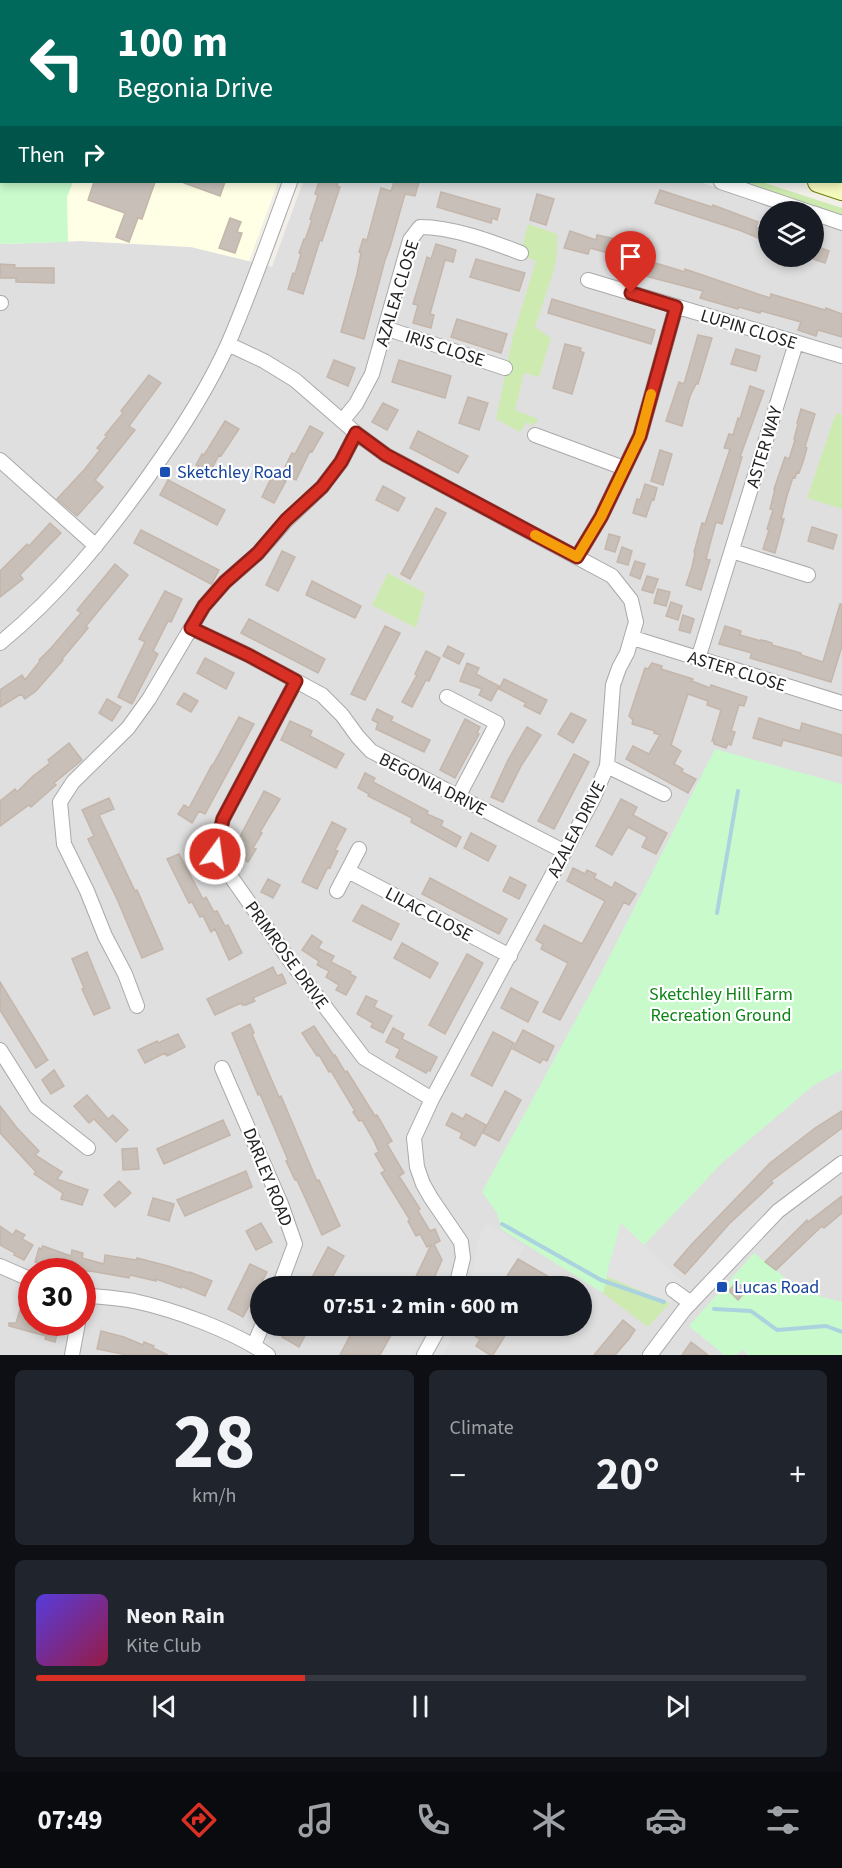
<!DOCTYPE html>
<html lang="en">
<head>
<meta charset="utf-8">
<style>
	:root { --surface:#171b24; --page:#20242c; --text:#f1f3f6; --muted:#9ea1a6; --line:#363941; --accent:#d93025 }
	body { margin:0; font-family:"Source Sans 3",sans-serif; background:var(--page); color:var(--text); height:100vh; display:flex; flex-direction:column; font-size:22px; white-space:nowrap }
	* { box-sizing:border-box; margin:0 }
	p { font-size:20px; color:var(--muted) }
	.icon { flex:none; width:33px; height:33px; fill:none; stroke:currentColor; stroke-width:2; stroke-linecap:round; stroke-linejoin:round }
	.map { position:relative; height:1355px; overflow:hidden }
	.side { display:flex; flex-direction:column; gap:15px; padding:15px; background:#0d0f14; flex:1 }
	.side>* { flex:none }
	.hud { position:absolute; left:0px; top:0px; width:843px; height:183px; box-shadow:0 3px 9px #0003; background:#00695c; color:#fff; overflow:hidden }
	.fabs { position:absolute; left:758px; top:201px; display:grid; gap:12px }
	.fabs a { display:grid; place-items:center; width:66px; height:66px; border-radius:50%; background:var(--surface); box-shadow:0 3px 9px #0003; font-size:30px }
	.speed { position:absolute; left:18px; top:1258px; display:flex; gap:12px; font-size:30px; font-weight:700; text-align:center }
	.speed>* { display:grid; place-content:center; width:78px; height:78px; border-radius:50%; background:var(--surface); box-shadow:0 3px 9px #0003; line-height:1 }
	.speed .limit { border:9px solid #d22; background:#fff; color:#111 }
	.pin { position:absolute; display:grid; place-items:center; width:51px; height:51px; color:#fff; margin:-62px -26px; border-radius:50% 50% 50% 0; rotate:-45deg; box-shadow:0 0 6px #0007 }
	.pin .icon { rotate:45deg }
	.me { position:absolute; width:66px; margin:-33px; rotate:14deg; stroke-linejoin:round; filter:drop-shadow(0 0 4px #0008) }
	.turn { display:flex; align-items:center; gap:21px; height:126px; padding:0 18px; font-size:27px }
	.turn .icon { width:78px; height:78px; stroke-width:2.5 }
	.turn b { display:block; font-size:42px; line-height:51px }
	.then { display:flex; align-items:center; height:57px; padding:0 18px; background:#0003; gap:12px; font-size:22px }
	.big { font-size:45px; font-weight:700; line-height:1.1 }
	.side .card { flex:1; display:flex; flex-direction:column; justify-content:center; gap:9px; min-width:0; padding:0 21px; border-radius:9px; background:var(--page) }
	.side .dial { align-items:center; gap:0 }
	.dial b { font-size:78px; line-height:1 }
	.song { display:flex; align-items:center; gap:18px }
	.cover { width:72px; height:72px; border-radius:9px; background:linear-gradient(135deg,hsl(250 70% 55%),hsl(340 70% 35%)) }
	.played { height:6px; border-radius:3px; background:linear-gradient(90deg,var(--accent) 35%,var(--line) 35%) }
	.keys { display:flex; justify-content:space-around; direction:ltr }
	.heat { display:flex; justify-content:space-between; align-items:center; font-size:33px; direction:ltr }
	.side .tiles { flex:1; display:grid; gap:15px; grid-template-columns:1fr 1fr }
	.card:last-child { grid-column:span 2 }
	.trip { position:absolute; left:250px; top:1276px; width:342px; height:60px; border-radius:30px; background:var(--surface); box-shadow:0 3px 9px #0003; font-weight:700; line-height:60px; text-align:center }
	.menu { display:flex; height:96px; justify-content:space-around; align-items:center; background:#090b0e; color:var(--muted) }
	.menu .icon { width:42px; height:42px }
	.menu .active { color:var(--accent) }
	.menu b { font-size:27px; color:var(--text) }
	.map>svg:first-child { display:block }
	.residential { fill:#e0dfdf; fill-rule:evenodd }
	.education { fill:#ffffe5 }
	.grass { fill:#cdebb0 }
	.park { fill:#c8facc }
	.parking { fill:#e2e2e2 }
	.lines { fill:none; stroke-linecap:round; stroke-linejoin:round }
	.stream { stroke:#aad3df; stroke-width:4 }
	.building { fill:#c7bfb8; stroke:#c4b6ab; stroke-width:1.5 }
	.street-casing { stroke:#a9a9a9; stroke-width:16 }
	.secondary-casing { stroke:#707d05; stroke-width:22 }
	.street { stroke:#fff; stroke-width:14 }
	.secondary { stroke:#f7fabf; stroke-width:20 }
	.route-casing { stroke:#8d1f18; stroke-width:15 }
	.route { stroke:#d93025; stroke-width:10 }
	.slow { stroke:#f59e0b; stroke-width:10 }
	.transit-dot { fill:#1a4fb4; stroke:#fff; stroke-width:2 }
	.labels { text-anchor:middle; stroke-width:4.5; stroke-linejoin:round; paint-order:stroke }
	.street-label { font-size:18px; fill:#222; stroke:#fff }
	.transit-label { font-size:18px; fill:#164399; stroke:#fff; text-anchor:start }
	.park-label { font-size:18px; fill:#0c8416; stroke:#fff }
</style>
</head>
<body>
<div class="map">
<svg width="842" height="1355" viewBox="0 0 842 1355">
	<rect width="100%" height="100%" fill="#f2efe9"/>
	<path class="residential" d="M374,0H842V177V2H375Z
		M303,182H700L786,211L768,212V256H813V221L842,231V1355H0V244L80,241L191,247L272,267ZM32,1272H82V1323H32ZM261,1287H582V1326H261Z"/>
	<path class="education" d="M0,0L40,1L2,2V182H278L249,261L191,247L80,241L0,244Z"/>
	<path class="grass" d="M727,182H762L842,208V220Z
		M528,224L557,234V253L554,270L535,327L551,338L539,377L524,373L515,410L538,419L534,426L527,422L520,432L496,419L513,336L536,261L520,255Z
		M836,413L842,415V509L807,498Z
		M388,573L425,593L416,628L372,605Z
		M606,1276L670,1303L648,1327L603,1293Z"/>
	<path class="park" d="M0,0L40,1L2,2V182H73L67,197L68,242L0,244Z
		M715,749L842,784V1070L814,1085L723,1162L644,1245L621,1224L603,1293L501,1229L497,1213L482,1192L598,979Z
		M754,1253L803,1292L842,1302V1355H748L744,1350L735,1355H724L689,1326Z"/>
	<path class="parking" d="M621,1223L685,1285L670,1303L606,1276Z
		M488,1224L525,1247L508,1275L518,1282L515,1287H470L479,1237Z
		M396,1326H406L423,1335L412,1355H380Z
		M447,1326H459L442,1355H430Z"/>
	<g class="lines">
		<path class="stream" d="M717,913L738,791
			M502,1224L601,1280L664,1302
			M714,1309L751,1311L777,1330L826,1326L842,1332"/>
	</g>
	<path class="building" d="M94,182H155L142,219L138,218L129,242L116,237L125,213L88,200Z
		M184,182H225L220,196L184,183Z
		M319,182H338L337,186L340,187L322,241L320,240L303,294L288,289L293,273L295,274L301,254L299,253L304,239L305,240L312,220L310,219L318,195L315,194Z
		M394,182H419L415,196L405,194L390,247L385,260L364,339L341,332L357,274L361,253L359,252L363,239L367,240L381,188L391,191Z
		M660,190L712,207L713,205L758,222L756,227L768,232V242L739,230L655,203Z
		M441,192L500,209L497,220L492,218L491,223L437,207Z
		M537,194L554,199L546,225L530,220Z
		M230,218L241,222L237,232L242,233L235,253L219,248Z
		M570,231L596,240L597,235L629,242L628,245L648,252L643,267L611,254L590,248L588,254L564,248Z
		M436,244L456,250L453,262L445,260L430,314L434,315L431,328L413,323L418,305L413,304L427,257L431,259Z
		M813,245L829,251L825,263L813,259Z
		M476,259L525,273L519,291L470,277Z
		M649,261L685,272V269L770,298L771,294L825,310L826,308L842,314V337L818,330L816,336L798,330L801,322L761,311L760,313L739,307L738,309L700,298L703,291L645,276Z
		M0,264L15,265L14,268H54V283L16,282V278H0Z
		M552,299L655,330L651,344L548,313Z
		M457,319L507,334L501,353L451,337Z
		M698,335L712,338L698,384H696L690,396L682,426L666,421L679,382L684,384Z
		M565,344L581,348L580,351L584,353L572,394L553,388Z
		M736,349L760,356L756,371L731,364Z
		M334,360L355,368L348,386L327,377Z
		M399,360L451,376L445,398L392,382Z
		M149,375L161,383L129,426L135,430L95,480L103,487L77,516L57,499L84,470L100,450L97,448L107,436L105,435L123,413L121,411Z
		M750,386L764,391L740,457H742L722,524L716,522L706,559L710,560L701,590L686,585L692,567L695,553L694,552L702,523L705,524L730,449L724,448L729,434L733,435L738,418L740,419Z
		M468,397L488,403L479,430L459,423Z
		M383,403L398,410L387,430L372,422Z
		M801,409L815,414L805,447L807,448L803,462L799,473L797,472L795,478L793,477L787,496L781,519H784L775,553L763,549L769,530L767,529L773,510L770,509L775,489H774L785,457L789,459L795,440L794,439L798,424L797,423Z
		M225,421L239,429L221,456L219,455L210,472L196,465L202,454L204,455Z
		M310,426L323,433L312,452L310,451L296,480L282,473L292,453L295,454Z
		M418,431L468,456L458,473L410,448Z
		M660,450L672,454L663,485L651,481Z
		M273,474L286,481L274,503L262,497Z
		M168,480L225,510L217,525L160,495Z
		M645,484L657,488L654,500L652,499L646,517L633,513L637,499L640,500Z
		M383,486L405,498L398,511L376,500Z
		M436,508L446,513L410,579L401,574Z
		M50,523L61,533L20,575L23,579L0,597V571L27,544L29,546Z
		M812,527L837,535L833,549L808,541Z
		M141,530L219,570L212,583L211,584L134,543Z
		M609,534L620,537L615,552L605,549Z
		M622,547L632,551L628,565L617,562Z
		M282,551L295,557L278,591L266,585Z
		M635,561L645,564L640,579L630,575Z
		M115,564L128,575L86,626L88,628L62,659L63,660L36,691L25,699L21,694L0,707V690L22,675L25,680L40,661L39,660L51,648L81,613L77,610Z
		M647,576L658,579L653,593L642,590Z
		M312,581L361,606L355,618L306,595Z
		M658,589L670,592L666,606L654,603Z
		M165,591L182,599L171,622L168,621L153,651L158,654L132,704L118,697L145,642L139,639Z
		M671,602L682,606L678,620L666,616Z
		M840,604H842V646L831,682L750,658L752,653L719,644L725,626L741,631L740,635L761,641V640L766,641L772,643V645L801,653V655L823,662Z
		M683,615L694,619L690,633L679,630Z
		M249,619L325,659L318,673L241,633Z
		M385,626L400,633L365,700L351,694Z
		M448,646L464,654L459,664L443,656Z
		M426,651L440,658L429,681L426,680L412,707L402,702L417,675L415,674Z
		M205,658L234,673L226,689L197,673Z
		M467,663L479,668L476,674L499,686L491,701L479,695L482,689L460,681Z
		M652,663L662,666L661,669L693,679L692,681L710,688L711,685L747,697L744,706L739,705L731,731L735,732L731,745L728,744L726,748L714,744V741H712L721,710L707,705L708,701L688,694L671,745L681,751L674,764L683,769L682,772L696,779L688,793L626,759L633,746L649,754L660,735L654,733L655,731L632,724L633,720L629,716L645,668L648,669Z
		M504,679L547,700L540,714L524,706L526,703L499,689Z
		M184,693L198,701L191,712L177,704Z
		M107,699L121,707L112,721L99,713Z
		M377,709L393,717L391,721L430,740L424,752L376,729L378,723L372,720Z
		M571,713L586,720L573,743L558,734Z
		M239,717L254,724L205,814L199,811L192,823L178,814L184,805L189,808L212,765H213Z
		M759,718L800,731L802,723L842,735V756L783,740L781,746L753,738Z
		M465,719L480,727L477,733L479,734L455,778L440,770Z
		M290,721L312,731L310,736L344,754L336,768L281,740Z
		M527,727L541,735L521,766L503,802L491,797L508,760Z
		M69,743L82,760L54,783L56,785L31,807L29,805L0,826V801L15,789L17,792L33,776L50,763L48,760Z
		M574,754L589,762L554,829L538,821Z
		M365,773L375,778L373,782L428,811L427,814L443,821L441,826L461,837L456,847L411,822L412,818L368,796L369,794L358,788Z
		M264,791L280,799L260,832L262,833L253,848L256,849L248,862L239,857L241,854L233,850Z
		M109,798L114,809L99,815L135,891L137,890L163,949L142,958L117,899L88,839L94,836L82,810Z
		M621,799L637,807L633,815L667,833L656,854L642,847L647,837L628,827L612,855L596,846Z
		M332,822L346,829L335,850L338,851L334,859L330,868L328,867L317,889L302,882Z
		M471,833L496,846L488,861L464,848Z
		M179,854L203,899L206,897L214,912L217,911L225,926L228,925L242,953L229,960L215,929L211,932L203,916L200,917L192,902L189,903L167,859Z
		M573,868L585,874L587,870L596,874L594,878L612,888L615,882L636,894L629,905L624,902L560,1020L543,1012L568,963L541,949L543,944L536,940L544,925L582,944L605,901L567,881Z
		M510,877L526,885L519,899L503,891Z
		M430,878L507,919L499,934L422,894Z
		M268,879L280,885L273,898L261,892Z
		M362,905L399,924L391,940L353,921Z
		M312,935L322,942L318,948L334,956L331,962L351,972L350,974L356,977L346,995L336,990L339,985L326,977L329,971L317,965L319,961L302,950Z
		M402,943L438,963L430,978L394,958Z
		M87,952L110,1008L94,1015L82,989L84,988L72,959Z
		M467,954L483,963L445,1034L429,1025Z
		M273,967L277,976L282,974L286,983L253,998L255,1001L246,1005H242L241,1003L215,1015L207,999Z
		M0,982L47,1059L48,1060L36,1068L0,1010Z
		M511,988L538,1002L528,1022L501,1008Z
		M366,996L377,1001L374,1007L392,1016L383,1033L371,1027L373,1023L357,1014Z
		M250,1024L254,1033L252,1034L279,1097L281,1096L317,1181L319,1180L340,1226L322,1235L297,1180H295L286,1161L288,1160L260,1094L258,1095L232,1033Z
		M314,1026L334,1056L335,1055L345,1072L347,1071L375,1116L377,1115L392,1141L387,1144L404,1173L399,1176L420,1209L418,1211L430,1231L435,1229L440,1241L434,1244L442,1260L430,1287H411L431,1245L427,1247L420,1234L416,1236L408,1221L410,1220L381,1173L385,1171L375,1154L379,1152L373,1139L362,1120L359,1121L353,1112L355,1111L331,1071L329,1072L319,1055L317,1056L302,1033Z
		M393,1028L404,1034L402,1039L437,1057L430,1071L428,1070L426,1073L396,1057L400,1049L386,1042Z
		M523,1030L554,1046L547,1061L543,1059L540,1063L513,1049Z
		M493,1032L514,1043L492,1086L471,1075Z
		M178,1034L185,1047L167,1056L165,1053L145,1063L138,1050L157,1041L158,1043Z
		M54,1070L64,1086L51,1094L42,1080Z
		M505,1091L521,1100L499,1141L483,1133Z
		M87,1095L108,1119L113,1115L128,1130L116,1142L94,1119L89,1123L74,1106Z
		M0,1106L17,1128L39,1151L35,1155L62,1172L57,1179L88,1190L82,1205L61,1199L63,1193L34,1174L36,1172L0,1133Z
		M842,1111V1128L771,1181L773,1183L729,1224L685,1274L674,1265L691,1245L770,1163L815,1128Z
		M452,1113L463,1119L466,1114L486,1125L475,1146L460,1138L462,1133L446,1125Z
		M223,1120L230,1135L164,1164L157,1149Z
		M137,1148L139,1169L123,1170L122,1149Z
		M246,1171L252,1187L185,1216L177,1200Z
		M119,1181L131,1193L115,1207L104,1195Z
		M842,1196V1213L824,1228L822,1226L776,1270L765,1262L807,1220L808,1222Z
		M153,1198L174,1204L169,1221L148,1215Z
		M261,1223L272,1242L256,1250L246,1231Z
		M0,1226L13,1235L16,1230L25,1235L22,1239L33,1245L24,1260L14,1255L15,1253L0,1245Z
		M43,1246L71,1256L72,1250L83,1253L82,1258L104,1264L105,1255L136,1260L137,1258L168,1266L190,1273V1272L212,1281L205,1296L181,1286V1288L156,1279V1281L130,1275L129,1278L90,1271L76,1272L58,1267L57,1270L35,1262L39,1248L41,1249Z
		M328,1247L344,1256L339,1265L327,1287H307Z
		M518,1259L544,1274L564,1287H515L518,1282L507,1276Z
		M250,1264L267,1272L243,1317L228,1309Z
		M736,1282L747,1290L738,1300L729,1291Z
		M20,1310L30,1313L27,1323H60L55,1342L45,1339L46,1336L9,1326V1323H16Z
		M623,1320L635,1330L629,1339L615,1355H594Z
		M288,1326H310L299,1347L282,1337Z
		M355,1326H396L380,1355H340Z
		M459,1326H511L493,1355H490L476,1346L480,1339Z
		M101,1331L124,1337L143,1345L144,1342L154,1346L153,1348L168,1355H127L97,1349Z
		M691,1342L708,1355H682Z"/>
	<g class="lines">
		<defs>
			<path id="street" d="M359,2L360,0
				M842,6V5
				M721,182L809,212
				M813,213L842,223
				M588,280L842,356
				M0,303H1
				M385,328L505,368
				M228,344L264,361L295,380L356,433L386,455L612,576L631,600L636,622L627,653L619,668L613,685L607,766L593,799L432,1099L414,1138L417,1167L423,1184L431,1198L461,1242L463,1258L456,1287
				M343,420L356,404L372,374L410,240L420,227C452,227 490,241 521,253
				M535,435L624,468
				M0,460L96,546
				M732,551L808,575
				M577,557L601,517L640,436L676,307
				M191,628L248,655L322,695L342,715L358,737L371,751L565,852
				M633,638L842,703
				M0,643C58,596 105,537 148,477C178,435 207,391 228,344C251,291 270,236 290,182
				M698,659L796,343
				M296,681L223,819L215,854L288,958L364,1058L432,1099
				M447,697L497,723L458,797
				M607,766L664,794
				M348,871L510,956
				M337,891L359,849
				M137,1006L125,974L105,936L87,891L64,844L60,802L73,782L128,728L149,699L204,606L225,582L258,553L286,521L322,487L341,462L356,433
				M0,1050L36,1107L88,1148
				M222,1068L281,1204L295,1244L279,1287
				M0,1266L32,1280
				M673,1290L691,1303
				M82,1295C99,1297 117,1298 134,1301C176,1310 233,1331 268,1355
				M254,1345L262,1326
				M72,1355L78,1323
				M424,1355L440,1326
				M650,1355L684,1310L778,1211L842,1163"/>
			<path id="secondary" d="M220,0L231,2
				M818,182L842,190"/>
		</defs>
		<use href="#street" class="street-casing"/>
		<use href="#secondary" class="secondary-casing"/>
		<use href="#street" class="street"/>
		<use href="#secondary" class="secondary"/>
	</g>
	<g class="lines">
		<defs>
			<path id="route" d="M215,854L223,819L296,681L248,655L191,628L204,606L225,582L258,553L286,520L322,487L341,462L356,433L386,455L577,557L601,517L640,436L676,307L631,293"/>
		</defs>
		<use href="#route" class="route-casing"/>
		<use href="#route" class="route"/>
		<path class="slow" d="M535,535L577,557L601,517L640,436L651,394"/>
	</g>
	<g class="transit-dot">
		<rect x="159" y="466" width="12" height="12" rx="3"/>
		<rect x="716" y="1281" width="12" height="12" rx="3"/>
	</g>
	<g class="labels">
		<g class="street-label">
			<text transform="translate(397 293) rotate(-73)" y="6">AZALEA CLOSE</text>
			<text transform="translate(749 329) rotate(17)" y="6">LUPIN CLOSE</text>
			<text transform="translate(445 348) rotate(18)" y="6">IRIS CLOSE</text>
			<text transform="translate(764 447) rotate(-73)" y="6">ASTER WAY</text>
			<text transform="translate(737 671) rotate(17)" y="6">ASTER CLOSE</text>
			<text transform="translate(433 784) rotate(27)" y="6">BEGONIA DRIVE</text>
			<text transform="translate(576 829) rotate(-63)" y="6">AZALEA DRIVE</text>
			<text transform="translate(429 914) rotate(28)" y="6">LILAC CLOSE</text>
			<text transform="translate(287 955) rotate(54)" y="6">PRIMROSE DRIVE</text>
			<text transform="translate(268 1177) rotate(68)" y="6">DARLEY ROAD</text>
		</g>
		<g class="transit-label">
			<text x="177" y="478">Sketchley Road</text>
			<text x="734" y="1293">Lucas Road</text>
		</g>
		<g class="park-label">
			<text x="721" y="1000">Sketchley Hill Farm<tspan x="721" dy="21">Recreation Ground</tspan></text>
		</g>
	</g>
</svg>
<div class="fabs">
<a><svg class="icon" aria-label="layers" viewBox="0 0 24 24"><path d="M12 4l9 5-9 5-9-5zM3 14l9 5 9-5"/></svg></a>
</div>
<div class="speed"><div class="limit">30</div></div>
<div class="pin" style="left:631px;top:293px;background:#d93025"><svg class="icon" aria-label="arrive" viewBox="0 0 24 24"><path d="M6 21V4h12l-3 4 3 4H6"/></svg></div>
<svg class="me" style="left:215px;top:854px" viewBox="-20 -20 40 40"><circle r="17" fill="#d93025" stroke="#fff" stroke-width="3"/><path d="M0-11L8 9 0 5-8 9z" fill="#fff"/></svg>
<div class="trip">07:51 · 2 min · 600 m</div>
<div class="hud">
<div class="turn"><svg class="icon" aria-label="left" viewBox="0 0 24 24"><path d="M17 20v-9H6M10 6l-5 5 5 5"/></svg><div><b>100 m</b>Begonia Drive</div></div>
<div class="then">Then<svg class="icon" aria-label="right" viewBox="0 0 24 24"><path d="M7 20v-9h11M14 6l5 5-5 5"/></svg></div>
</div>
</div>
<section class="side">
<div class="tiles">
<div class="card dial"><b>28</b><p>km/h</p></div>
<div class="card"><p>Climate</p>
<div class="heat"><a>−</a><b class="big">20°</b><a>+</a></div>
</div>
<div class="card">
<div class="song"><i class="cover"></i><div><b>Neon Rain</b><p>Kite Club</p></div></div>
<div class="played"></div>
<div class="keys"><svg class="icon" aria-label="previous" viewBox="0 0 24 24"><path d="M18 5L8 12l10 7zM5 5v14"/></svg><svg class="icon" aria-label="pause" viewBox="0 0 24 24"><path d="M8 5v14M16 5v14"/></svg><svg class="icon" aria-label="next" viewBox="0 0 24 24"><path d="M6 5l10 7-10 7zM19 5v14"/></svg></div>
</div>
</div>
</section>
<nav class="menu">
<b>07:49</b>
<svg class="icon active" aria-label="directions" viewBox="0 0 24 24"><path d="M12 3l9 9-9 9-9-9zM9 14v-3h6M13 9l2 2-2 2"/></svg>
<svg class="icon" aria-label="music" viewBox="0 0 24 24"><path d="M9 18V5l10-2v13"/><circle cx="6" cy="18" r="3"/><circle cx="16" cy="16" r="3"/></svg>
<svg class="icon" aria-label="phone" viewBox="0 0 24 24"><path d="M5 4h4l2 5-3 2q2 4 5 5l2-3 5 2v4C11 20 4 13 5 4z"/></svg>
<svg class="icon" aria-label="climate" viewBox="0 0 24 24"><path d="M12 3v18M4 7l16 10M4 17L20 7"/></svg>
<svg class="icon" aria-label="car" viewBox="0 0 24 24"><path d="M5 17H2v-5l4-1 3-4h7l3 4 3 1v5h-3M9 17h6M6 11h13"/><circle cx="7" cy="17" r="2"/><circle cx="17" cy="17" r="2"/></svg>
<svg class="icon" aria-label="filters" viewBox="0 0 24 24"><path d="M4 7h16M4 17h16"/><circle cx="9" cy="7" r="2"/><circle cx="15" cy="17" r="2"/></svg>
</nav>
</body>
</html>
